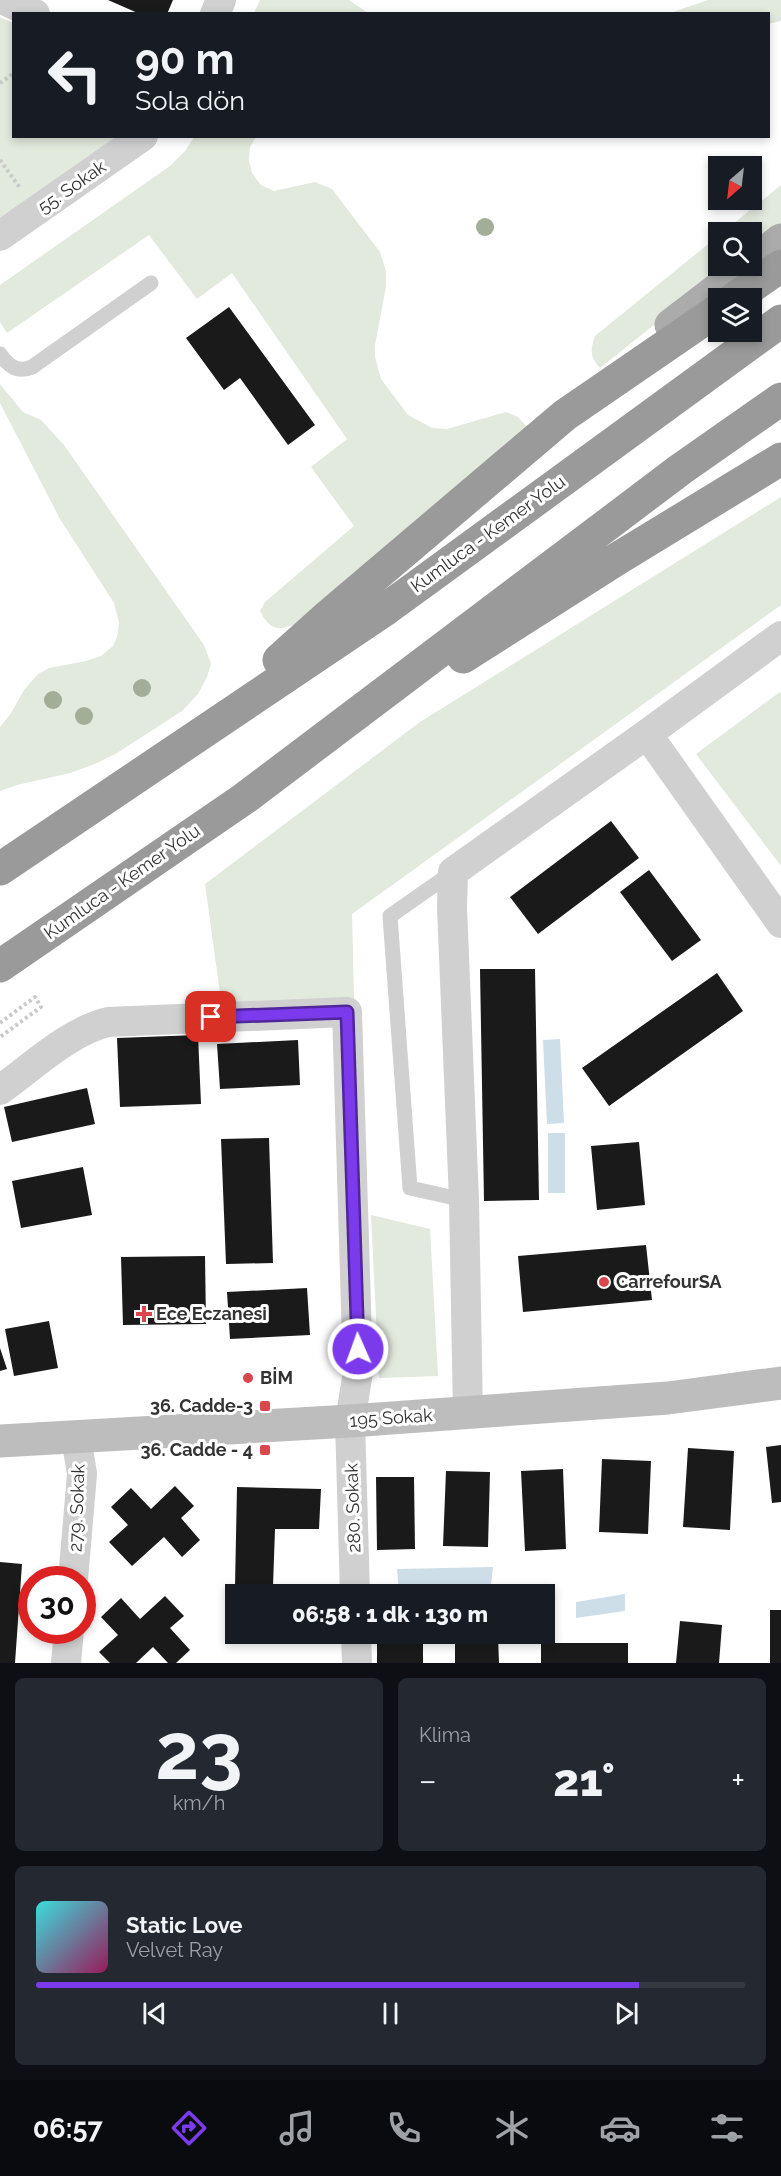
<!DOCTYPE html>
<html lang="tr">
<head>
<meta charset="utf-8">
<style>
	:root { --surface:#171b24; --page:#242831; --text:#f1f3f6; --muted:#9ea1a6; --line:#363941; --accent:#7c3aed }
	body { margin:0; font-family:Raleway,sans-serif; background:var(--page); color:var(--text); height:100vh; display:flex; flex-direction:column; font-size:22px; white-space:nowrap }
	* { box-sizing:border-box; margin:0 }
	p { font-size:20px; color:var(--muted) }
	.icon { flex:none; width:33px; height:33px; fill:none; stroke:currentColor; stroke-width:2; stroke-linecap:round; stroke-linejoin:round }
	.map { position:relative; height:1663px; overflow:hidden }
	.details { display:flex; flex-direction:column; gap:15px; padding:15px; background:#0d0f14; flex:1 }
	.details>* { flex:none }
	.top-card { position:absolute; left:12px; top:12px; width:758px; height:126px; border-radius:0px; box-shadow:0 3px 9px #0003; background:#171b24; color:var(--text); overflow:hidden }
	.needle { width:39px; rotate:208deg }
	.tools { position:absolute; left:708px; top:156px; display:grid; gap:12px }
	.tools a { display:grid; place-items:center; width:54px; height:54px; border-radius:0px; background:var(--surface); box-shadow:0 3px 9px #0003; font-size:30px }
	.speed { position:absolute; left:18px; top:1566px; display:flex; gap:12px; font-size:30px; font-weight:700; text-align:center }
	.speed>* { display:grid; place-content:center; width:78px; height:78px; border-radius:50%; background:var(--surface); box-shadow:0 3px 9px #0003; line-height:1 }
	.speed .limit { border:9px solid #d22; background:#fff; color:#111 }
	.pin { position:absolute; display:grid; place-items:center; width:51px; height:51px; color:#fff; margin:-26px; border-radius:12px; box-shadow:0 3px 9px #0006 }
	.me { position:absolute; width:66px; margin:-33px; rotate:358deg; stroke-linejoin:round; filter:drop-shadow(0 0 4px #0008) }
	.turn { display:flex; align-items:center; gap:21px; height:126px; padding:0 24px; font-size:27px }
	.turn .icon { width:78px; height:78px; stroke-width:2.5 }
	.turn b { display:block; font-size:42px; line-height:51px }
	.big { font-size:45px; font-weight:800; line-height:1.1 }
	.details .tile { flex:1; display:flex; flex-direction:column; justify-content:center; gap:9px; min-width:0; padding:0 21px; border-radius:9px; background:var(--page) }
	.details .dial { align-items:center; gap:0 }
	.dial b { font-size:78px; line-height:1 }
	.song { display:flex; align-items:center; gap:18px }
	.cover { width:72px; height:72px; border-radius:9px; background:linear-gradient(135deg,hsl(180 70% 55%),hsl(330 70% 35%)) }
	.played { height:6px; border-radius:3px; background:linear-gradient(90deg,var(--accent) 85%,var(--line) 85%) }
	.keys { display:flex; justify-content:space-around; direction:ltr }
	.heat { display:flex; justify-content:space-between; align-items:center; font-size:33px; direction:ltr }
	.details .tiles { flex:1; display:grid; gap:15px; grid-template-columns:1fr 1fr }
	.tile:last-child { grid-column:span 2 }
	.trip { position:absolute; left:225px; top:1584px; width:330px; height:60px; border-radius:0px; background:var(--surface); box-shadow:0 3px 9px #0003; font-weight:800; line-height:60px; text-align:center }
	.menu { display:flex; height:96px; justify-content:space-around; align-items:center; background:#090b0e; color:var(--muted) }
	.menu .icon { width:42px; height:42px }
	.menu .current { color:var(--accent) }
	.menu b { font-size:27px; color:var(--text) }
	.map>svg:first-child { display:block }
	.green { fill:#e2e9dd }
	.water { fill:#cedee9 }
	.building { fill:#1a1a1a }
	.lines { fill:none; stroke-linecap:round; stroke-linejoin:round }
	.path { stroke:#cacaca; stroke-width:4; stroke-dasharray:3 3; stroke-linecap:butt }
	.lane { stroke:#d0d0d0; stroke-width:15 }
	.street { stroke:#d0d0d0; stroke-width:30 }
	.secondary { stroke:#bdbdbd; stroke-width:33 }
	.primary { stroke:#ababab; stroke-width:33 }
	.highway { stroke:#9a9a9a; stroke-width:33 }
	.tree { fill:#a2ae98 }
	.route-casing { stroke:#51269a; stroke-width:15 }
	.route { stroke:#7c3aed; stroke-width:10 }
	.poi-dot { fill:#d9464d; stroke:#fff; stroke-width:2 }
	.labels { text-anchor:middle; stroke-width:6; stroke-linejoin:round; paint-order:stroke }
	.street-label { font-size:18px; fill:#333; stroke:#fff }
	.poi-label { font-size:18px; font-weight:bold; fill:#333; stroke:#fff; text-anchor:start }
</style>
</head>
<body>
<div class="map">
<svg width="781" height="1663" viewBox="0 0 781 1663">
	<rect width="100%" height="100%" fill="#fff"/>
	<path class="green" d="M260,0H349L368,13H254Z
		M708,0H781V21L768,24V14L670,13Z
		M0,17L13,23L14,136L117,137L0,220Z
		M194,137H256L250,147L249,160L252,173L261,185L274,191L315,182L332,189L380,252L386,271V287L375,345V357L381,379L408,415L432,428L447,429L506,412L518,417L527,427L293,625C276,632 268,627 260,611L265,602L354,526L311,467L347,439L232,273L197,299L149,235L7,333L0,322V285L170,166L185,151Z
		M781,185V223L752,247V232H723Z
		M718,236V266H728L600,368C590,357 590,350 595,336Z
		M0,384L23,412L41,420L64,445L204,645L211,664L207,677L198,694L182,711L117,753L95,764L70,773L17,785L0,791V727L11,713L24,690L38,674L49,668L86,661L101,656L113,646L117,637L119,623L114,603L60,519L0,403Z
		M781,497V605L352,914L354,999L222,1008L205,884L420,722Z
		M780,692L781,693V866L696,754Z
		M371,1215L430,1229L438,1376L379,1378Z"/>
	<path class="water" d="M560,1039L564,1123L547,1124L543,1040Z
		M548,1133H565V1193H548Z
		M493,1567L490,1594H399L397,1569Z
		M625,1594V1611L576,1618V1602Z"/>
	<path class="building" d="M108,0H173L167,14H140Z
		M229,307L315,425L288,445L240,378L224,390L186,338Z
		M611,821L639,858L538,934L510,897Z
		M649,870L701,940L672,961L620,892Z
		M480,969H535L539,1200L484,1201Z
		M717,973L743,1011L609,1106L582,1068Z
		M198,1035L201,1104L120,1107L117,1038Z
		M298,1040L300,1085L220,1089L217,1044Z
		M87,1088L95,1124L12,1142L4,1107Z
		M269,1138L273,1263L226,1264L221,1139Z
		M639,1142L645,1205L597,1210L591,1146Z
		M83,1167L92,1215L21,1228L12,1181Z
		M646,1245L652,1300L523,1312L518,1256Z
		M205,1256L206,1324L123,1325L121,1257Z
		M307,1288L310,1335L230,1339L227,1292Z
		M49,1321L58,1368L14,1376L5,1329Z
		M0,1348L7,1369L0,1371Z
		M781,1445V1502L772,1503L766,1447Z
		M688,1448L734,1451L730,1530L683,1527Z
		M602,1459L651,1461L648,1534L599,1532Z
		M563,1469L566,1549L525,1551L521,1471Z
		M446,1471L490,1472L488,1547L443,1546Z
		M376,1477H414L415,1549L377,1550Z
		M175,1486L194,1506L181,1518L200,1540L182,1557L164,1537L132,1566L109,1542L128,1525L111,1507L131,1488L151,1509Z
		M237,1487L321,1489L319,1529H275L273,1586H235Z
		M0,1562L22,1564L15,1663H0Z
		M165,1596L184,1616L170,1628L190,1650L176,1663H168L153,1647L136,1663H110L99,1652L118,1635L101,1617L121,1598L140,1619Z
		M770,1610H781V1663H770Z
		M680,1621L722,1625L719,1663H676Z
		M455,1636H498L499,1663H455Z
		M377,1641H423V1663H377Z
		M541,1643H628V1663H541Z"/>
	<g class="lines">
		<path class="path" d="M0,83L14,73
			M0,160L20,188
			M0,1023L35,997L41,1007L0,1037"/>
		<path class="lane" d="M0,354C9,367 18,373 32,367L151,283
			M453,872L390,916L410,1188L464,1200"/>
		<path class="street" d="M4,0L35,14
			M215,14L221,0
			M0,236L143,136
			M647,734L781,923
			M0,1090C32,1067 70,1031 108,1022L347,1012L358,1372L350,1421L355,1594
			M468,1413L464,1200L452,907L453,872L647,734L781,636
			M73,1580L82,1474L76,1437
			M356,1634L357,1663
			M66,1663L69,1630"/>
		<path class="secondary" d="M0,1441L350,1421L668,1398L781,1383"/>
		<path class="primary" d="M752,263L781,240
			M671,325L748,266"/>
		<path class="highway" d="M735,298L781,266
			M463,657L617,559L781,459
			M279,660L328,616L565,415L718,310
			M0,869L386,609L781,321
			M0,966L245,798L681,469L781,399"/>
	</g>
	<g class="tree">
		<circle cx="485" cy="227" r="9"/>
		<circle cx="142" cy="688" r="9"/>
		<circle cx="53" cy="700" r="9"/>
		<circle cx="84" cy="716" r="9"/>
	</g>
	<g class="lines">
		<defs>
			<path id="route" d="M211,1017L347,1012L358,1349"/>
		</defs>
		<use href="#route" class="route-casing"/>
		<use href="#route" class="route"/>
	</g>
	<g class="poi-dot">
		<circle cx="604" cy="1282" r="6"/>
		<path d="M141 1305h6v6h6v6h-6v6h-6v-6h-6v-6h6z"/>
		<circle cx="248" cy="1378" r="6"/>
		<rect x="259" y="1400" width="12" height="12" rx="3"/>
		<rect x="259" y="1444" width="12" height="12" rx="3"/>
	</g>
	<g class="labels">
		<g class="street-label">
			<text transform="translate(72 187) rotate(-35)" y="6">55. Sokak</text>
			<text transform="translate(488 534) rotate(-36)" y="6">Kumluca - Kemer Yolu</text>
			<text transform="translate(122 882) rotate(-35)" y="6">Kumluca - Kemer Yolu</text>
			<text transform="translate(391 1418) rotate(-4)" y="6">195 Sokak</text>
			<text transform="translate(77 1508) rotate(-88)" y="6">279. Sokak</text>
			<text transform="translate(353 1508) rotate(-92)" y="6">280. Sokak</text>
		</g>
		<g class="poi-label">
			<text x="616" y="1288">CarrefourSA</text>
			<text x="156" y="1320">Ece Eczanesi</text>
			<text x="260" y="1384">BİM</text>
			<text x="253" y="1412" text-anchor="end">36. Cadde-3</text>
			<text x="253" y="1456" text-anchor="end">36. Cadde - 4</text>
		</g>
	</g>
</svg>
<div class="tools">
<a><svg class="needle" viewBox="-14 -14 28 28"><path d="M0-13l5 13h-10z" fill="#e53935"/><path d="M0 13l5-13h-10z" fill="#9ea1a6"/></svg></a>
<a><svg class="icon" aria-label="search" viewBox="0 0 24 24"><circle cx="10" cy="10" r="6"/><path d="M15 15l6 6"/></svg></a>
<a><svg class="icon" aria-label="layers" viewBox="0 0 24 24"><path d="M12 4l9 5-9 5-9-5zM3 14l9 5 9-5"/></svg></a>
</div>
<div class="speed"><div class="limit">30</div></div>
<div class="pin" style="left:211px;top:1017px;background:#d93025"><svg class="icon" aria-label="arrive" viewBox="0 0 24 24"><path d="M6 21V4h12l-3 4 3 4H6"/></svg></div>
<svg class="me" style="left:358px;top:1349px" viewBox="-20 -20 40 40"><circle r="17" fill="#7c3aed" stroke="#fff" stroke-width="3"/><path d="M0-11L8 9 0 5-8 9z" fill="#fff"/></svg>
<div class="trip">06:58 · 1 dk · 130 m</div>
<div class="top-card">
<div class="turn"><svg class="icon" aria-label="left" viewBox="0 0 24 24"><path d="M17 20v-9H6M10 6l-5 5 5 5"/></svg><div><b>90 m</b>Sola dön</div></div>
</div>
</div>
<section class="details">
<div class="tiles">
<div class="tile dial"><b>23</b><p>km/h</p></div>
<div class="tile"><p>Klima</p>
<div class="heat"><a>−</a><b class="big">21°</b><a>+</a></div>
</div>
<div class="tile">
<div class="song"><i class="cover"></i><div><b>Static Love</b><p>Velvet Ray</p></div></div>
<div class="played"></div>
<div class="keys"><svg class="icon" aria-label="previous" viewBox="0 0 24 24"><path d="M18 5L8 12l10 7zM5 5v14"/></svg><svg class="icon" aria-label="pause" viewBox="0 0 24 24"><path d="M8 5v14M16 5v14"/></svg><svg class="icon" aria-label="next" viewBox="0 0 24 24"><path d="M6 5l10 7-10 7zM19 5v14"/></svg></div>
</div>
</div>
</section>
<nav class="menu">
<b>06:57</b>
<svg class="icon current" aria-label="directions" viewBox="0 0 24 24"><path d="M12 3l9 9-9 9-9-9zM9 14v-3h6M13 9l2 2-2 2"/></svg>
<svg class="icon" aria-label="music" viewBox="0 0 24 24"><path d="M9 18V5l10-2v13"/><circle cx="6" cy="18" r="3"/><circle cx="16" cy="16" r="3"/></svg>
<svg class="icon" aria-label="phone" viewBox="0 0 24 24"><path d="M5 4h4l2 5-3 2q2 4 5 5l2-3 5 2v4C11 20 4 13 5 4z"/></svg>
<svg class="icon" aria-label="climate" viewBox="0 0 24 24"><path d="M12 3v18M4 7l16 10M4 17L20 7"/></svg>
<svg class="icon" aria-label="car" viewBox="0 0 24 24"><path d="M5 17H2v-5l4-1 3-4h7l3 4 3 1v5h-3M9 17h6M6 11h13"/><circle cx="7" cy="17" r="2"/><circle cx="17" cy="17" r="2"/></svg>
<svg class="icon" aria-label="filters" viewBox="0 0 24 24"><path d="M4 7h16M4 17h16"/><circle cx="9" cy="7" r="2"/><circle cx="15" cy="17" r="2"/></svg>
</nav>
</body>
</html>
